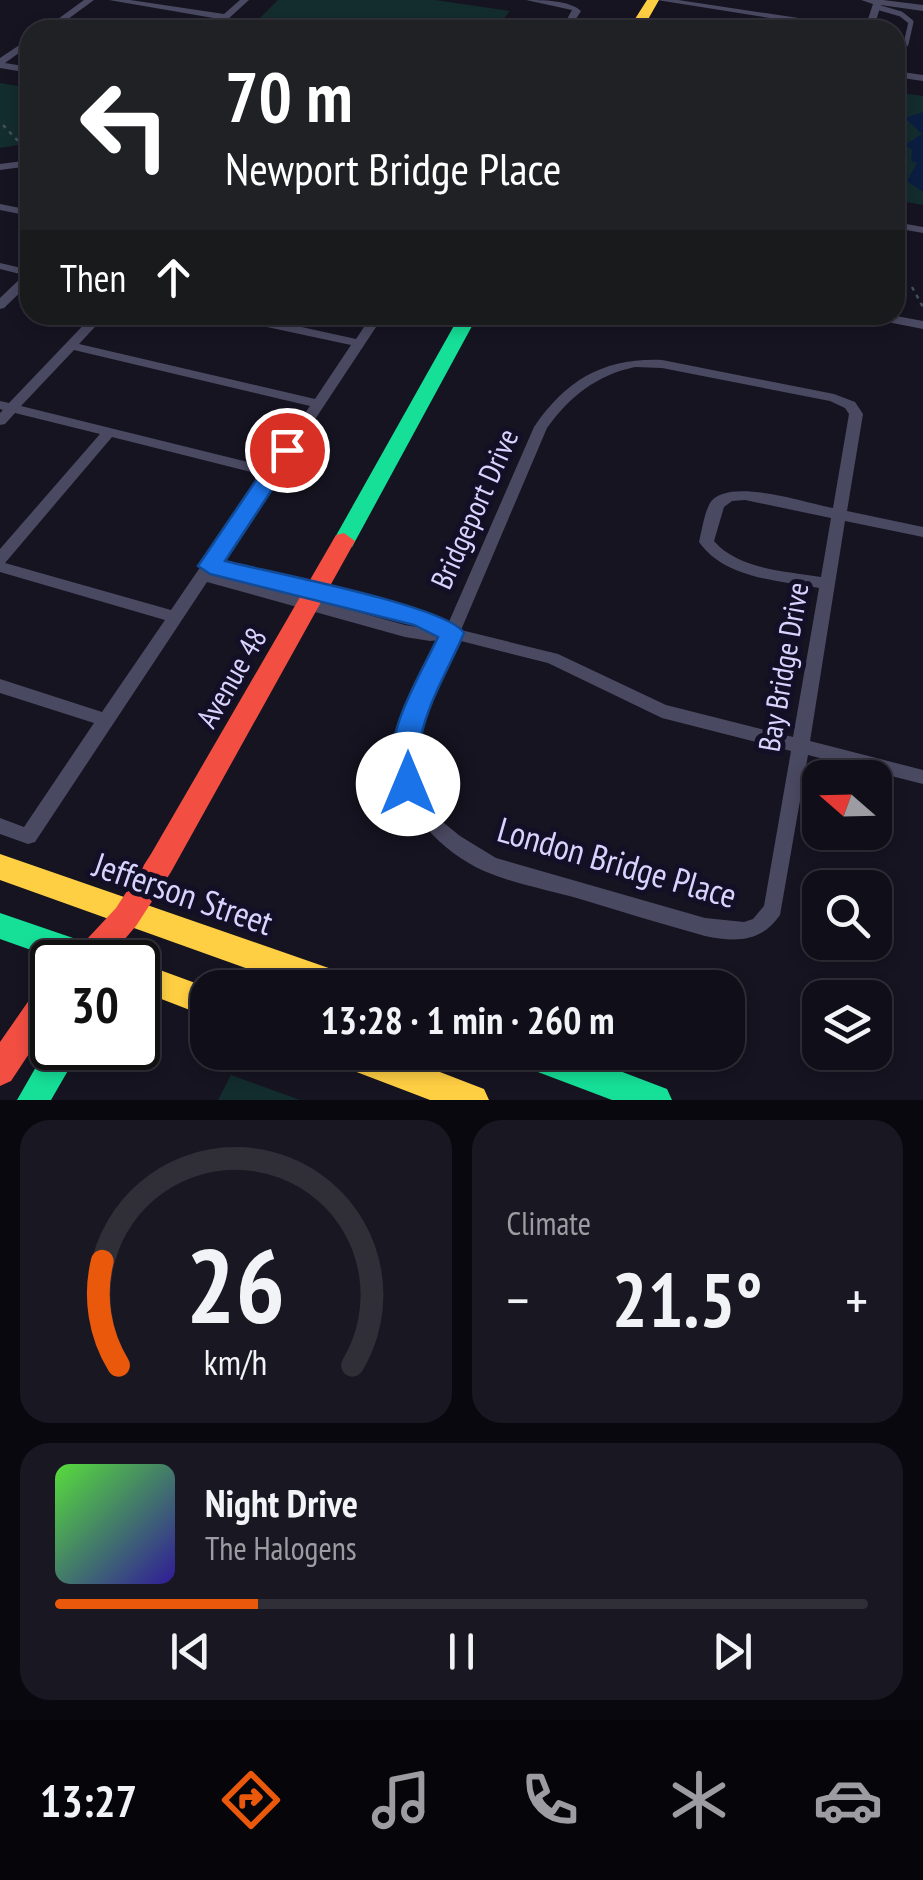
<!DOCTYPE html>
<html lang="en">
<head>
<meta charset="utf-8">
<style>
	:root { --surface:#100f19; --page:#191822; --text:#f1f3f6; --muted:#9c9ca2; --line:#302f38; --accent:#ea580c }
	body { margin:0; font-family:"PT Sans Narrow",sans-serif; background:var(--page); color:var(--text); height:100vh; display:flex; flex-direction:column; font-size:38px; white-space:nowrap }
	* { box-sizing:border-box; margin:0 }
	p { font-size:32px; color:var(--muted) }
	.icon { flex:none; width:55px; height:55px; fill:none; stroke:currentColor; stroke-width:2; stroke-linecap:round; stroke-linejoin:round }
	.map { position:relative; height:1100px; overflow:hidden }
	.side { display:flex; flex-direction:column; gap:20px; padding:20px; background:#09080e; flex:1 }
	.side>* { flex:none }
	.top-card { position:absolute; left:20px; top:20px; width:885px; height:305px; border-radius:30px; box-shadow:0 5px 15px #0003,0 0 0 2px var(--line); background:#202124; color:#fff; overflow:hidden }
	.needle { width:65px; rotate:290deg }
	.controls { position:absolute; left:802px; top:760px; display:grid; gap:20px }
	.controls a { display:grid; place-items:center; width:90px; height:90px; border-radius:20px; background:var(--surface); box-shadow:0 5px 15px #0003,0 0 0 2px var(--line); font-size:50px }
	.speed { position:absolute; left:30px; top:940px; display:flex; gap:20px; font-size:50px; font-weight:700; text-align:center }
	.speed>* { display:grid; place-content:center; width:130px; height:130px; border-radius:50%; background:var(--surface); box-shadow:0 5px 15px #0003,0 0 0 2px var(--line); line-height:1 }
	.speed .limit { border:5px solid #111; border-radius:15px; background:#fff; color:#111 }
	.pin { position:absolute; display:grid; place-items:center; width:85px; height:85px; color:#fff; margin:-42px; border:5px solid #fff; border-radius:50%; box-shadow:0 2px 10px #0007 }
	.me { position:absolute; width:110px; margin:-55px; rotate:0deg; stroke-linejoin:round; filter:drop-shadow(0 0 8px #0008) }
	.turn { display:flex; align-items:center; gap:35px; height:210px; padding:0 40px; font-size:45px }
	.turn .icon { width:130px; height:130px; stroke-width:2.5 }
	.turn b { display:block; font-size:70px; line-height:85px }
	.then { display:flex; align-items:center; height:95px; padding:0 40px; background:#0003; gap:20px; font-size:38px }
	.big { font-size:75px; font-weight:800; line-height:1.1 }
	.side .tile { flex:1; display:flex; flex-direction:column; justify-content:center; gap:15px; min-width:0; padding:0 35px; border-radius:30px; background:var(--page) }
	.side .dial { align-items:center; gap:0 }
	.dial svg { height:260px; overflow:visible; fill:none; stroke:var(--line); stroke-width:7; stroke-linecap:round; text-anchor:middle }
	.dial text { fill:var(--text); stroke:none }
	.song { display:flex; align-items:center; gap:30px }
	.cover { width:120px; height:120px; border-radius:15px; background:linear-gradient(135deg,hsl(110 70% 55%),hsl(250 70% 35%)) }
	.played { height:10px; border-radius:5px; background:linear-gradient(90deg,var(--accent) 25%,var(--line) 25%) }
	.keys { display:flex; justify-content:space-around; direction:ltr }
	.heat { display:flex; justify-content:space-between; align-items:center; font-size:55px; direction:ltr }
	.side .tiles { flex:1; display:grid; gap:20px; grid-template-columns:1fr 1fr }
	.tile:last-child { grid-column:span 2 }
	.trip { position:absolute; left:190px; top:970px; width:555px; height:100px; border-radius:30px; background:var(--surface); box-shadow:0 5px 15px #0003,0 0 0 2px var(--line); font-weight:800; line-height:100px; text-align:center }
	.dock { display:flex; height:160px; justify-content:space-around; align-items:center; background:#06060a; color:var(--muted) }
	.dock .icon { width:70px; height:70px }
	.dock .selected { color:var(--accent) }
	.dock b { font-size:45px; color:var(--text) }
	.map>svg:first-child { display:block }
	.green { fill:#132c2d }
	.water { fill:#0b1e41 }
	.lines { fill:none; stroke-linecap:round; stroke-linejoin:round }
	.path { stroke:#44505f; stroke-width:2.5; stroke-dasharray:4 5; stroke-linecap:butt }
	.lane { stroke:#4a4962; stroke-width:5 }
	.street { fill:#4a4962; fill-rule:evenodd }
	.fast { fill:#16e098; fill-rule:evenodd }
	.slow { fill:#ffcf43; fill-rule:evenodd }
	.jam { fill:#f24e42; fill-rule:evenodd }
	.route { fill:#1a73e8; stroke:#114b97; stroke-width:2.5 }
	.labels { text-anchor:middle; stroke-width:10; stroke-linejoin:round; paint-order:stroke }
	.street-label { font-size:30px; fill:#d9d4ff; stroke:#130f26 }
	.near-street-label { font-size:35px; fill:#d9d4ff; stroke:#130f26 }
</style>
</head>
<body>
<div class="map">
<svg width="923" height="1100" viewBox="0 0 923 1100">
	<rect width="100%" height="100%" fill="#161421"/>
	<path class="green" d="M278,0H435L510,11L502,21L536,24L515,30H248Z
		M0,83L30,88V143L0,148Z
		M895,92L923,96V205L895,200Z
		M231,1075L300,1100H218Z"/>
	<path class="water" d="M923,112V192L907,181L917,163L911,161L912,150L905,145L922,134L905,118Z"/>
	<g class="lines">
		<path class="path" d="M3,125L17,140L30,141
			M912,287L923,307"/>
		<path class="lane" d="M877,7L901,14L911,22L906,44L895,50"/>
		<path class="street" d="M84,0H94L53,30H43Z
			M109,0H130L224,14L240,0H249L216,30H207L219,19Z
			M526,0C543,0 569,0 581,11L569,30H561L572,10Z
			M657,0H678L865,28L873,4L861,0H883L923,5V11L881,5L873,30H845Z
			M30,38V45L5,63L30,67V73L0,68V58Z
			M895,71L923,75V81L895,77Z
			M30,160V166L0,170V164Z
			M0,204L30,210V216L0,210Z
			M895,222L923,227V233L895,228Z
			M0,263L30,270V283L4,308L0,309V298L24,275L0,269Z
			M93,315H106L79,344L315,399L351,345L230,319L224,315H247L356,339L372,315H384L220,563L421,612L448,624L534,427C567,379 604,358 662,360L834,394L855,402L863,414L847,511L923,527V537L845,521L810,741L923,770V784L808,755L780,915C761,943 735,942 705,936C663,924 622,912 580,899C549,890 514,884 484,871C433,848 384,792 401,731C408,704 429,667 441,640L430,641L405,637L207,582L35,842L28,844L0,834V818L24,827L94,723L0,693V679L102,712L165,620L0,572V549L100,434L15,413L5,424L0,425V413L3,410L0,409V401L9,403ZM74,350L310,406L268,467L21,406ZM635,367L662,368L830,401L845,408L849,414L833,508C806,503 727,476 710,503C704,514 702,530 699,542C724,578 779,581 819,588L793,737L666,705L558,654L461,630L547,428C570,396 597,375 635,367ZM112,437L263,475L171,610L5,563ZM745,500L831,518L821,577C786,571 739,570 714,541L724,507L732,501ZM213,572L417,623L428,629L405,625ZM457,640L548,663L662,718L791,751L764,906L753,919L744,922L705,918L496,858L460,836L444,823L424,794L418,777L416,756L418,732Z
			M866,315H891L923,321V329L872,319Z"/>
		<path class="fast" d="M460,315H478L352,547H336L333,541Z
			M0,913L111,951L115,961L65,962L0,939Z
			M52,1039V1048H81L51,1100H17Z
			M509,1052H570L667,1089L672,1100H612L514,1063Z"/>
		<path class="slow" d="M647,0H659L642,30H628Z
			M0,854L343,973L354,978L358,988H301L0,880Z
			M136,962H138L209,988L208,1017L138,990Z
			M328,1052H388L484,1089L489,1100H430L333,1063Z"/>
		<path class="jam" d="M344,533L355,541L171,872L136,926L105,962H71L75,952L116,908L151,854L336,535Z
			M52,978V1019L11,1081L0,1086V1042L41,983Z"/>
	</g>
	<path class="route" d="M287,443L298,450L225,561C264,571 448,606 464,633C450,666 428,702 421,737C417,755 426,776 418,792L408,795L399,792C375,743 418,681 438,637L414,625L210,574L198,566L280,445Z"/>
	<g class="labels">
		<g class="street-label">
			<text transform="translate(475 509) rotate(-66)" y="10">Bridgeport Drive</text>
			<text transform="translate(784 667) rotate(-80)" y="10">Bay Bridge Drive</text>
			<text transform="translate(232 678) rotate(-60)" y="10">Avenue 48</text>
		</g>
		<g class="near-street-label">
			<text transform="translate(617 863) rotate(16)" y="12">London Bridge Place</text>
			<text transform="translate(183 894) rotate(19)" y="12">Jefferson Street</text>
		</g>
	</g>
</svg>
<div class="controls">
<a><svg class="needle" viewBox="-14 -14 28 28"><path d="M0-13l5 13h-10z" fill="#e53935"/><path d="M0 13l5-13h-10z" fill="#9c9ca2"/></svg></a>
<a><svg class="icon" aria-label="search" viewBox="0 0 24 24"><circle cx="10" cy="10" r="6"/><path d="M15 15l6 6"/></svg></a>
<a><svg class="icon" aria-label="layers" viewBox="0 0 24 24"><path d="M12 4l9 5-9 5-9-5zM3 14l9 5 9-5"/></svg></a>
</div>
<div class="speed"><div class="limit">30</div></div>
<div class="pin" style="left:287px;top:450px;background:#d93025"><svg class="icon" aria-label="arrive" viewBox="0 0 24 24"><path d="M6 21V4h12l-3 4 3 4H6"/></svg></div>
<svg class="me" style="left:408px;top:784px" viewBox="-20 -20 40 40"><circle r="19" fill="#fff"/><path d="M0-13L10 11 0 6-10 11z" fill="#1a73e8"/></svg>
<div class="trip">13:28 · 1 min · 260 m</div>
<div class="top-card">
<div class="turn"><svg class="icon" aria-label="left" viewBox="0 0 24 24"><path d="M17 20v-9H6M10 6l-5 5 5 5"/></svg><div><b>70 m</b>Newport Bridge Place</div></div>
<div class="then">Then<svg class="icon" aria-label="ahead" viewBox="0 0 24 24"><path d="M12 20V5M6 11l6-6 6 6"/></svg></div>
</div>
</div>
<section class="side">
<div class="tiles">
<div class="tile dial"><svg viewBox="0 0 100 80">
<path d="M14 69A42 42 0 1 1 86 69"/>
<path d="M14 69A42 42 0 0 1 9 37" stroke="#ea580c"/>
<text x="50" y="56" font-size="32" font-weight="700">26</text>
<text x="50" y="72" font-size="11">km/h</text>
</svg></div>
<div class="tile"><p>Climate</p>
<div class="heat"><a>−</a><b class="big">21.5°</b><a>+</a></div>
</div>
<div class="tile">
<div class="song"><i class="cover"></i><div><b>Night Drive</b><p>The Halogens</p></div></div>
<div class="played"></div>
<div class="keys"><svg class="icon" aria-label="previous" viewBox="0 0 24 24"><path d="M18 5L8 12l10 7zM5 5v14"/></svg><svg class="icon" aria-label="pause" viewBox="0 0 24 24"><path d="M8 5v14M16 5v14"/></svg><svg class="icon" aria-label="next" viewBox="0 0 24 24"><path d="M6 5l10 7-10 7zM19 5v14"/></svg></div>
</div>
</div>
</section>
<nav class="dock">
<b>13:27</b>
<svg class="icon selected" aria-label="directions" viewBox="0 0 24 24"><path d="M12 3l9 9-9 9-9-9zM9 14v-3h6M13 9l2 2-2 2"/></svg>
<svg class="icon" aria-label="music" viewBox="0 0 24 24"><path d="M9 18V5l10-2v13"/><circle cx="6" cy="18" r="3"/><circle cx="16" cy="16" r="3"/></svg>
<svg class="icon" aria-label="phone" viewBox="0 0 24 24"><path d="M5 4h4l2 5-3 2q2 4 5 5l2-3 5 2v4C11 20 4 13 5 4z"/></svg>
<svg class="icon" aria-label="climate" viewBox="0 0 24 24"><path d="M12 3v18M4 7l16 10M4 17L20 7"/></svg>
<svg class="icon" aria-label="car" viewBox="0 0 24 24"><path d="M5 17H2v-5l4-1 3-4h7l3 4 3 1v5h-3M9 17h6M6 11h13"/><circle cx="7" cy="17" r="2"/><circle cx="17" cy="17" r="2"/></svg>
</nav>
</body>
</html>
